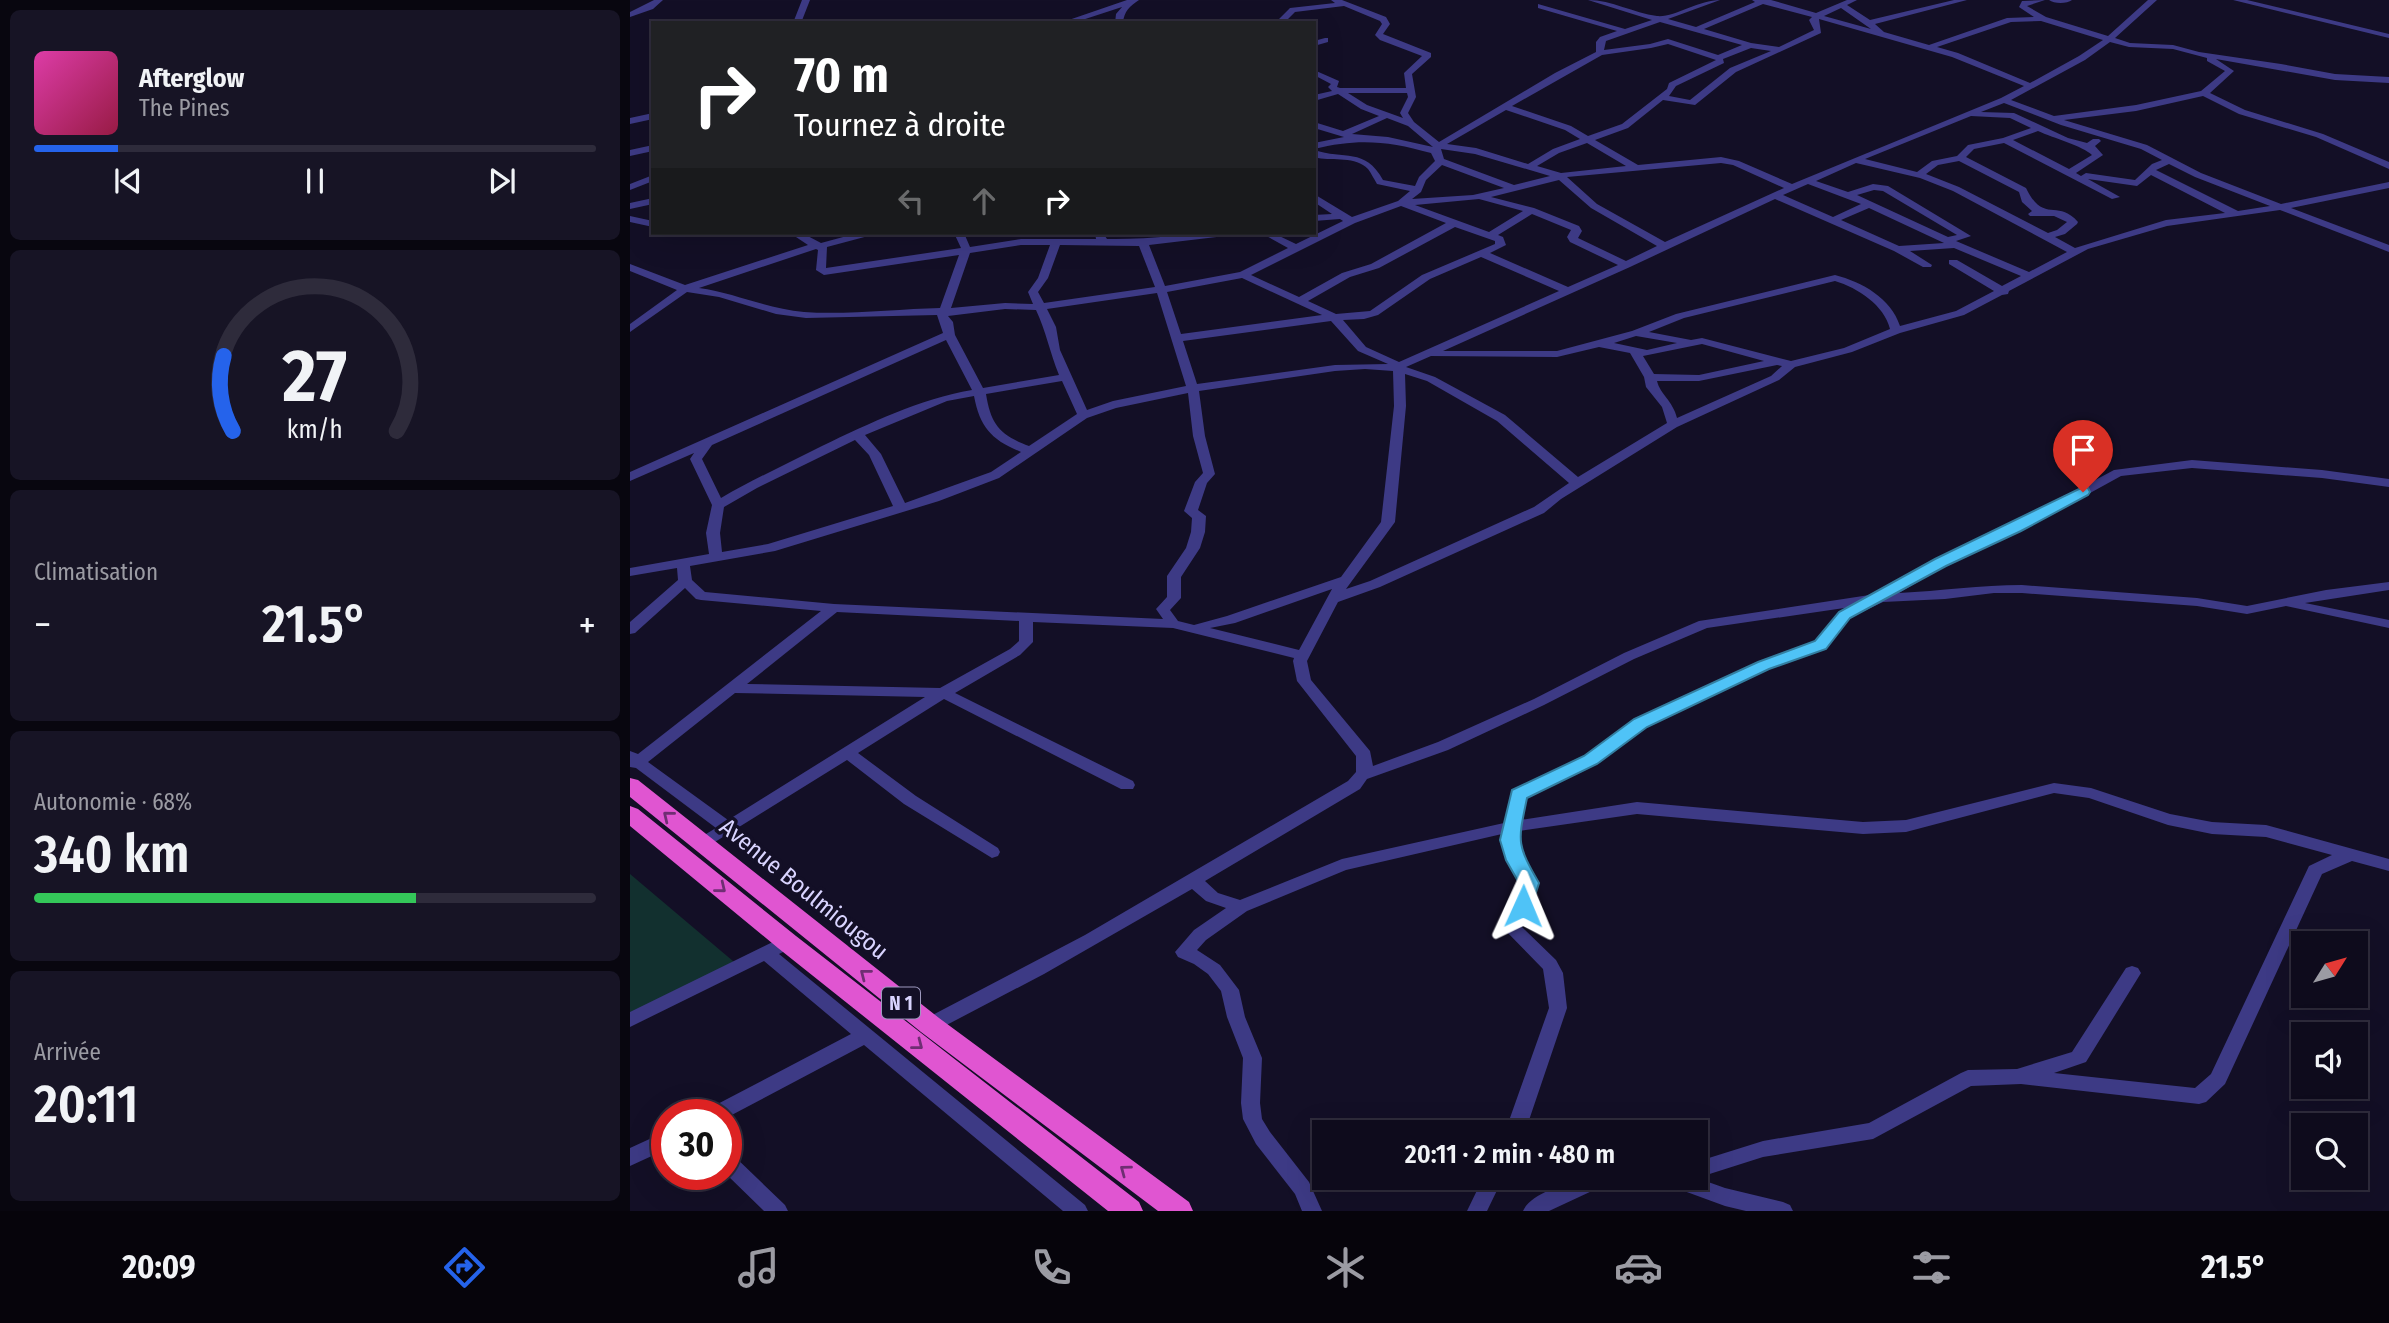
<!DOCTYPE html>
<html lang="fr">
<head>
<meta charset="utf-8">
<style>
	:root { --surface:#0e0b1c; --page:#171425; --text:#f1f3f6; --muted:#9b9ba3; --line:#2e2b3b; --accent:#2563eb }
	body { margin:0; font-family:"Fira Sans Condensed",sans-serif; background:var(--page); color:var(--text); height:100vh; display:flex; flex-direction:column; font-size:26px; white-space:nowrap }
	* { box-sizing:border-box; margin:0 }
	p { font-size:23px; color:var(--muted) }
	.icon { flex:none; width:38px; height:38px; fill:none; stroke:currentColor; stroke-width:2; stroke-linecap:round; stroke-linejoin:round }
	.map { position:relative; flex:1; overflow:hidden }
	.details { display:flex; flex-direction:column; gap:10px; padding:10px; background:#08060f; width:630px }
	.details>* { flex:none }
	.banner { position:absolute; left:21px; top:21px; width:665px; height:214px; border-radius:0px; box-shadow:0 7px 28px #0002,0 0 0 2px var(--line); background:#202124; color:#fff; overflow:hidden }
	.needle { width:46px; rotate:53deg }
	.controls { position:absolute; left:1661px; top:931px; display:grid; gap:14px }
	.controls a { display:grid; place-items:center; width:77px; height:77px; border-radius:0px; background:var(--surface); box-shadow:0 7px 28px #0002,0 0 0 2px var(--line); font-size:35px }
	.speed { position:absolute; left:21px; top:1099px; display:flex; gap:14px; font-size:35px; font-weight:700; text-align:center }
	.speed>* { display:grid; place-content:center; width:91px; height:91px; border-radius:50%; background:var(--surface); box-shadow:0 7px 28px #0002,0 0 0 2px var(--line); line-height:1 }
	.speed .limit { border:10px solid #d22; background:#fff; color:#111 }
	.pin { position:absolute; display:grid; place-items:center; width:60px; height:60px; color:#fff; margin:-72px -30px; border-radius:50% 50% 50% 0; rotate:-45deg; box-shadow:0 0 7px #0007 }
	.pin .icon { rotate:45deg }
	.me { position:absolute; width:77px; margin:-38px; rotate:1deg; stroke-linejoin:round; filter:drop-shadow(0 0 5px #0008) }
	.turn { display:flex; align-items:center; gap:24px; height:147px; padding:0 28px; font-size:32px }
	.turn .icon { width:91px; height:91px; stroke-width:2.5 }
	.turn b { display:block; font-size:49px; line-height:60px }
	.lanes { display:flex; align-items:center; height:66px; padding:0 28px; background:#0003; justify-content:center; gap:35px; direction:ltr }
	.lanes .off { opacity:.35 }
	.big { font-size:52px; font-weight:600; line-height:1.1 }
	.details .card { flex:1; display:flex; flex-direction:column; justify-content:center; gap:10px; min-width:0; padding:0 24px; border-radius:10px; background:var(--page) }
	.details .dial { align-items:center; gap:0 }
	.dial svg { height:182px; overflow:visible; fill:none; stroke:var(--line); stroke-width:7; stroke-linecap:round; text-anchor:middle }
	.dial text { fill:var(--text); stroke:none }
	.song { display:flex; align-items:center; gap:21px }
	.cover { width:84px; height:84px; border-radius:10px; background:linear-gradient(135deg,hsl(320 70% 55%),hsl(340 70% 35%)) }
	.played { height:7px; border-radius:4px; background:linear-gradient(90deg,var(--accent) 15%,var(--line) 15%) }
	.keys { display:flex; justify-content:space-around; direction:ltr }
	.heat { display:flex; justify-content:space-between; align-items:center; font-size:38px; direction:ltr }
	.charge { height:10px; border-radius:5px; background:linear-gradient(90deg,#34c759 68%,var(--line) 0) }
	.trip { position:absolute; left:682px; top:1120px; width:396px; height:70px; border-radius:0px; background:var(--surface); box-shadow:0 7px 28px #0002,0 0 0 2px var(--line); font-weight:600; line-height:70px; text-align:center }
	.dock { display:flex; height:112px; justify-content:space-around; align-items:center; background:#06040b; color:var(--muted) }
	.dock .icon { width:49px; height:49px }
	.dock .selected { color:var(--accent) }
	.dock b { font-size:32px; color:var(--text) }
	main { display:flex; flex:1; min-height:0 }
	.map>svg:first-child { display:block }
	.green { fill:#12302f }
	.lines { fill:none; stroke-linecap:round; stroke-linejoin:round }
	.minor { fill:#3d3a85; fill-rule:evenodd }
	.trunk { fill:#e055d1; fill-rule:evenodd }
	.oneway { stroke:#6f2e73 }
	.route { fill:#4fc3f7; stroke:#337fa1; stroke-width:2 }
	.labels { text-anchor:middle; stroke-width:7; stroke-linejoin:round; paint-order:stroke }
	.shield { fill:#130f26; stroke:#9e99be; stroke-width:2 }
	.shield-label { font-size:19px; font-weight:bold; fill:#d9d4ff }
	.near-street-label { font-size:24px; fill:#d9d4ff; stroke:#130f26 }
</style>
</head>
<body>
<main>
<section class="details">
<div class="card">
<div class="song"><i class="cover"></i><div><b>Afterglow</b><p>The Pines</p></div></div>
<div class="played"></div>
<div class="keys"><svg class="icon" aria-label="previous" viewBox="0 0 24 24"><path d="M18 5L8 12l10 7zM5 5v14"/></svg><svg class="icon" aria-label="pause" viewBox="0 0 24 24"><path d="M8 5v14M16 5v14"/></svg><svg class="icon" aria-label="next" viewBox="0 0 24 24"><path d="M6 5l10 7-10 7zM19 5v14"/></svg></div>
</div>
<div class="card dial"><svg viewBox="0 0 100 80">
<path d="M14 69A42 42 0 1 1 86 69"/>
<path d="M14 69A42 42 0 0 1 10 36" stroke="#2563eb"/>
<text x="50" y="56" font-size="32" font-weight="700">27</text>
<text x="50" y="72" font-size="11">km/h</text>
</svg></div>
<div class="card"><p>Climatisation</p>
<div class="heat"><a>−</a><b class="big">21.5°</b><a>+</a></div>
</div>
<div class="card"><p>Autonomie · 68%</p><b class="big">340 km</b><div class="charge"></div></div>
<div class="card"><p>Arrivée</p><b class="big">20:11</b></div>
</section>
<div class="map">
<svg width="1759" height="1211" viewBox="0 0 1759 1211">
	<rect width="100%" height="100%" fill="#130f26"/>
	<path class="green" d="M0,874L110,967L0,1020Z"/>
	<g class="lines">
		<path class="minor" d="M24,0H33L23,9L0,17V12Z
			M172,0H180L171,23H163Z
			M497,0H509C500,6 494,11 493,23H485L486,14L492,7L443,23H430Z
			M701,0H712L756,17L760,24L753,34L801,53V57L782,74L786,97L778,113L784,122L809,142L925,73L966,52V42L970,37L987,31L908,8V4L995,29L1022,20L958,0C982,0 1003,13 1027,16C1043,18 1069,0 1090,0L1038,19L1066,27L1125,2L1122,0H1141L1186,13L1217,0H1227L1217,5L1240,20L1324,0H1337L1245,24L1254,32L1299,45L1377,18L1404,17L1389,7L1392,1L1415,0L1397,6L1416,17L1478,36L1518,0H1527L1485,38L1500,43L1543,45L1569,52L1651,64L1705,74L1759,77V83L1705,80L1586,59L1604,71L1580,93L1615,110L1693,134L1759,162V169L1686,137L1609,114L1573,96L1506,111L1434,120L1517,145L1571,173L1651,204L1759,182V188L1661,208L1759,245V252L1650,210L1537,226L1458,249L1379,291L1378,294L1372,295L1334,315L1270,333L1222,352L1165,367L1149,380L1047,427L931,499L914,513L750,587L708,602L677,661L681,680L740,751L743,766L808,742L904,699L994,653L1069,621L1246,594L1305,560L1381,525L1484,470L1562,460L1692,470L1759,479V487L1692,478L1562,468L1491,476L1391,531L1315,566L1269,593C1310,591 1351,585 1392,585L1567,598L1617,606L1696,590L1759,582V590L1675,603L1759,620V628L1656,606L1617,614L1567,606L1392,593H1364L1315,599L1253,602L1219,618L1196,648L1138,669L1015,727L967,764L896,797L890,820L1007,802L1233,822L1276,820L1424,783L1461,788L1540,814L1582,822L1636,825L1759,859V871L1722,861L1692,874L1595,1084L1576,1102L1569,1104L1391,1084L1341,1086L1243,1139L1133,1157L1067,1178L1095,1188L1153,1202L1160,1205L1163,1211H1116L1095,1206L1035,1184L1032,1178H1066V1162L1133,1141L1239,1123L1331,1073L1338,1070L1387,1069L1442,1052L1496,968L1502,966L1508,968L1511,973L1456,1062L1424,1073L1565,1088L1581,1074L1679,866L1702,855L1636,837L1582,834L1538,825L1459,798L1424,793L1276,832L1233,834L1007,814L889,831L890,849L907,883L902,906L892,927L926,960L933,973L937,1008L895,1132H875L919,1008L913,969L874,929L884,906L891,883L877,859L872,834L716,870L617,911L576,940L567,950L590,965L609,990L615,1017L632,1058L630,1103L632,1119L640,1132L679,1182L692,1211H672L665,1194L626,1144L613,1119L611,1103L613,1058L597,1017L591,991L578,974L564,964L548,957L545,952L564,930L596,908L576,901L562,889L414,974L307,1030L300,1032L293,1030L291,1025L293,1020L455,935L718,781L726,772V756L667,681L663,661L664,658L543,628L403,622V642L390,655L325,693L503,781L505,785L503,789H491L314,699L228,753L286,796L368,848L370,852L368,856L362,858L274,804L217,760L72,850L66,848L64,844L66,840L86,828L6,768L0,767V751L8,754L191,611L71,600L66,599L55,588L5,633L0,634V622L48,580L47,568L0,576V568L79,554L76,533L82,505L60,459L64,453L0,481V472L313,333L307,315L176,318L146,314L89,297L57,292L0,332V324L47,290L0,271V264L55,285L178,245L160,233H172L191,243L228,233H243L242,235L197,247L196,268L331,248L324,233H334L340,247L391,239H466L465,233H473L477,239C518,240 558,233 600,233L595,236L519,245L535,286L610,272L658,248L631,233H643L666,244L713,221L710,219L684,221V215L702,214L684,202V194L722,217L768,201L780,191L747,184C744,179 741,173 738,169C726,156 703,161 688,158L684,156V150C714,160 735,147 753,180L785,186L789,177L805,161L801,153C758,141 728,138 684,149V143L714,137L684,128V122L713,131L749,116L731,109L708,94L684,101V95L702,91L698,87L701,84L684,75V70L709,81L707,87L710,88H776L774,73L792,56L750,40L745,35L752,24L750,21L714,6L665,12L654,23H645L660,8L705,3ZM1133,4L1182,17L1179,20L1184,30L1149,47L1121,43L1074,29ZM1211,8L1241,29L1194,16ZM1189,19L1322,57L1394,86L1371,98L1162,184L1109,161L1091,157L1008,165L965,140L998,128L1033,100L1065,105L1106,72L1191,33ZM1411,21L1473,40L1449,56L1400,83L1328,53L1307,47L1381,22ZM1030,22L1112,45L1088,55L1038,39L1020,44L974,50L976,41ZM1480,42L1499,47L1543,49L1577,58V61L1595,71L1571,91L1506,105L1424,116L1381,100L1455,60ZM1038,44L1086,60L1039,83L1037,89L992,124L958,136L941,126L882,106L972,55L1021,48ZM1121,48L1141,51L1100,68L1060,100L1039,96L1046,86L1094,63L1093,59ZM718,93H777L778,97L770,113L773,118L737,105ZM1374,103L1431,125L1511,149L1532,160L1522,164L1505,180L1456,173L1451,176L1446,173L1473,155L1465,146L1471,141L1469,139H1463L1457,143L1438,138L1384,113L1351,112ZM876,110L935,130L950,139L923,149L898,164L846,148L817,144ZM1341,116L1380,118L1401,128L1373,138L1338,145L1327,156L1302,161L1287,172L1235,159ZM757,118L778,126L803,147L758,137L722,134ZM1408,131C1423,138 1453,146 1462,155L1439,169L1383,140ZM957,143L996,166L931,173L907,166L929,153ZM1374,143L1482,199L1490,197L1458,179L1507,186L1521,175L1595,213L1536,220L1445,248L1425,237L1435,234L1447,224L1448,222C1427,198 1414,225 1396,188L1336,157L1344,149ZM811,149L845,154L920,176L884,185L814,159ZM1329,161L1389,192L1392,202L1402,211L1398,214L1400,216H1424L1437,222L1427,230L1418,233L1329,187L1296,174L1308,165ZM1091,163L1103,165L1154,188L1035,242L967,204L937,177ZM1226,163L1290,178L1323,191L1437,252L1399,272L1326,241L1341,236L1258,186L1243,184L1218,192L1186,181ZM1539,164L1565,177L1640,206L1608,211L1526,170ZM812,165L874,188L843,195L782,199L791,192L796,180ZM929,180L961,208L1027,246L996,261L948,238L952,231L949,226L904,208L861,197ZM1178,184L1231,204L1203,217L1153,195ZM1244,190L1253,191L1327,235L1318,237L1227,195ZM849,199L893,211L859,232L785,205ZM1145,199L1264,251L1293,267H1301L1302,265L1280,251L1324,248L1391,276L1372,286L1327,260H1319V264L1364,291L1326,311L1270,326C1261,298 1232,282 1205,275L1046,314L1002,331L927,351H813L1000,267ZM771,206L816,223L741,264L712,273L669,297L621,275L725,223ZM1239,208L1314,243L1269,246L1211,220ZM902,214L941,230L937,237L940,242L988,265L938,287L860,253L876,245L873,237L868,235ZM825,227L865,241V244L792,275L740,311L706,314L678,301L720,277L749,268ZM391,245H420L408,278L398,292L403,304L375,303L321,308L340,253ZM430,245L509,246L525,287L414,303L408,292L418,278ZM186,249L188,250L186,270L194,275L329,255L310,308C267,309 216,315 174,312C138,309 105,293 69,288ZM851,257L929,291L769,362L736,347L713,320L734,319L748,315L800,279ZM612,278L692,315L551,334L537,292ZM1205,281C1228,288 1254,305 1260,329L1214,348L1161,361L1072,338L1061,340L1019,332L1054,318ZM527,293L556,386L483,401L457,410L430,350L426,327L417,309ZM375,309L406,310C416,331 420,353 429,375L353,388L325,335L323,322L318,316ZM701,321L728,351L758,364L705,365L567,384L553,341ZM1006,336L1047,343L1017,350L984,343ZM316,340L342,390C290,399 240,423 192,446C158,463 124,479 91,498L72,459L82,445ZM1072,344L1134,361L1069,375L1024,374L1013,356ZM969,347L1000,353L1014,377L1016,387L1032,407L1037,423L948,477L875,415L805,377L776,367L801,356L927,357ZM1147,365L1152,366L1141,376L1047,418C1043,401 1030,394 1027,381H1069ZM735,369L763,371L764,406L751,522L711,577L597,616L564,625L548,621L540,610L551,598V577L570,548L575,532L576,516L568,510L577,483L585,474L575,436L569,391L705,371ZM775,374L797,381L867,421L939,483L904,507L740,581L716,589L765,522L776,406ZM432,381L447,414L399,446C370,435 361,425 356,394ZM558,393L563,436L573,473L565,482L554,511L562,518L561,532L556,548L537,576V597L526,609L533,619L204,604L75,592L62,580L60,566L145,551L309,501L369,478L457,418L486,408ZM344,396C350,428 362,440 391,452L361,472L275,503L251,454L235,435L317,401ZM225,440L239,455L263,506L138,544L92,552L90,533L94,507L127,488ZM702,589L669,650L580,628L605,623ZM1221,607L1209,612L1186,642L1128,663L1005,719L955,756L883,790L874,823L712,859L610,900L588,893L575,881L730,789L737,779L818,750L914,705L1004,659L1077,628ZM207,612L389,621V641L380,649L310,688L117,684ZM105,693L295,697L98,820L18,762Z
			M1419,0H1442C1437,4 1424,4 1419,0Z
			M1603,0H1617L1759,34V38Z
			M695,38H698V42L684,46V41Z
			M23,113V119L0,124V118Z
			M23,145V151L0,156V150Z
			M23,175V181L0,190V184Z
			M23,198V204L0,209V203Z
			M0,216L23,221V227L0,222Z
			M157,935L163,937L166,942L163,947L149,954L455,1205L458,1211H433L234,1045L96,1118V1115H75L78,1109L221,1034L134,961L0,1027V1012Z
			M37,1131V1149L0,1166V1148Z
			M96,1153L103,1155L155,1205L158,1211H134L96,1174Z
			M853,1178H873L857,1211H837Z
			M950,1178H980L977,1184L919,1211H893C901,1193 933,1186 950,1178Z"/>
		<path class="trunk" d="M0,778L8,780L309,1018L559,1202L563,1211H528L291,1032L0,797Z
			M0,806L8,809L166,936L509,1202L513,1211H478L148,948L0,826Z"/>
	</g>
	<defs><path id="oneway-chevron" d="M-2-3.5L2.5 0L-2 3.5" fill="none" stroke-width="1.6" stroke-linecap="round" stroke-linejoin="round" transform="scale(1.75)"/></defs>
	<g class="oneway">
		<use href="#oneway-chevron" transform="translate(38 816) rotate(-141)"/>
		<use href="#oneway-chevron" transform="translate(91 888) rotate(39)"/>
		<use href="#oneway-chevron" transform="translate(235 974) rotate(-142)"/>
		<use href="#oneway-chevron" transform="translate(288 1045) rotate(38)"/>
		<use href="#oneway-chevron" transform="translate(495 1170) rotate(-143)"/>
	</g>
	<path class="route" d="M1453,487L1458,488L1460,492L1458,495L1391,531L1316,566L1220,618L1196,649L1139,669L1017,727L967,764L897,798C888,842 886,843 909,883L900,911L893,914L886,911L883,906L889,883L876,860L870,840L882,790L954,756L1004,719L1128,662L1185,641L1209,612L1305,559Z"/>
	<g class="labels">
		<rect class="shield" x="252" y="987.5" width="38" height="31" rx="5"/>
		<g class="shield-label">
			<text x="271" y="1010">N 1</text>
		</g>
		<g class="near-street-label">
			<text transform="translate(174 889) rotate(39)" y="8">Avenue Boulmiougou</text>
		</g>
	</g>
</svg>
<div class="controls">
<a><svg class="needle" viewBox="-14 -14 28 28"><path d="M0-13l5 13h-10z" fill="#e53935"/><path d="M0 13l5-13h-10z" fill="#9b9ba3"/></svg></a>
<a><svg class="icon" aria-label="sound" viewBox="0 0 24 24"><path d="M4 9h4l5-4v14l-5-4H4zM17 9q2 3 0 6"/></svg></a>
<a><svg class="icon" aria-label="search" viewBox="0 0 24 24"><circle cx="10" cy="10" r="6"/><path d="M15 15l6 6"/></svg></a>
</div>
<div class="speed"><div class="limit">30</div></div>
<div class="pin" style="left:1453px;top:492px;background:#d93025"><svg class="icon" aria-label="arrive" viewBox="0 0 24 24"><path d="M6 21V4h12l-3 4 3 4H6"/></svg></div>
<svg class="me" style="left:893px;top:906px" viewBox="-20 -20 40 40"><path d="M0-17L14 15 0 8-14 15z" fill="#4fc3f7" stroke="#fff" stroke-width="4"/></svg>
<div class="trip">20:11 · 2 min · 480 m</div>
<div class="banner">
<div class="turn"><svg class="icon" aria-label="right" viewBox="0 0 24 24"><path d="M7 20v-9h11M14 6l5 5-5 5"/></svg><div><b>70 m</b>Tournez à droite</div></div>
<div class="lanes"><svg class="icon off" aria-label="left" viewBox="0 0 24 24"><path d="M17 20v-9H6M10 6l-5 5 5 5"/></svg><svg class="icon off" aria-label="ahead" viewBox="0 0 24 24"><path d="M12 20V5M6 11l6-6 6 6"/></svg><svg class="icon" aria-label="right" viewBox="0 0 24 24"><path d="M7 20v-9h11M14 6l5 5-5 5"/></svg></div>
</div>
</div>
</main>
<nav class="dock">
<b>20:09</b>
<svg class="icon selected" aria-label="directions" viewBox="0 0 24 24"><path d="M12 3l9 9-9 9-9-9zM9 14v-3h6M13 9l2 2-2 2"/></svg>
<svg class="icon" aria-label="music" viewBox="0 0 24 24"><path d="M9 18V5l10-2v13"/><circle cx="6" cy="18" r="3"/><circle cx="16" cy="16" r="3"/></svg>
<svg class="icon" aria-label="phone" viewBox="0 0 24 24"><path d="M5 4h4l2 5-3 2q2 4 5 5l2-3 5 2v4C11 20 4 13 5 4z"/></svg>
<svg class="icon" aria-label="climate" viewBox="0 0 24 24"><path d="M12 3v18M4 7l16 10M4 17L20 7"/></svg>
<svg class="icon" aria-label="car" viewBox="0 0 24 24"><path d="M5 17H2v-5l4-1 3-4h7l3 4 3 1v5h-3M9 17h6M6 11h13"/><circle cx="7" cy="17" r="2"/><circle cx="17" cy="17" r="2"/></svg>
<svg class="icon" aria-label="filters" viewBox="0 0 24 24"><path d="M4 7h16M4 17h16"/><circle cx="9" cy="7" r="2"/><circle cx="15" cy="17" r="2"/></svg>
<b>21.5°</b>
</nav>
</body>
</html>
